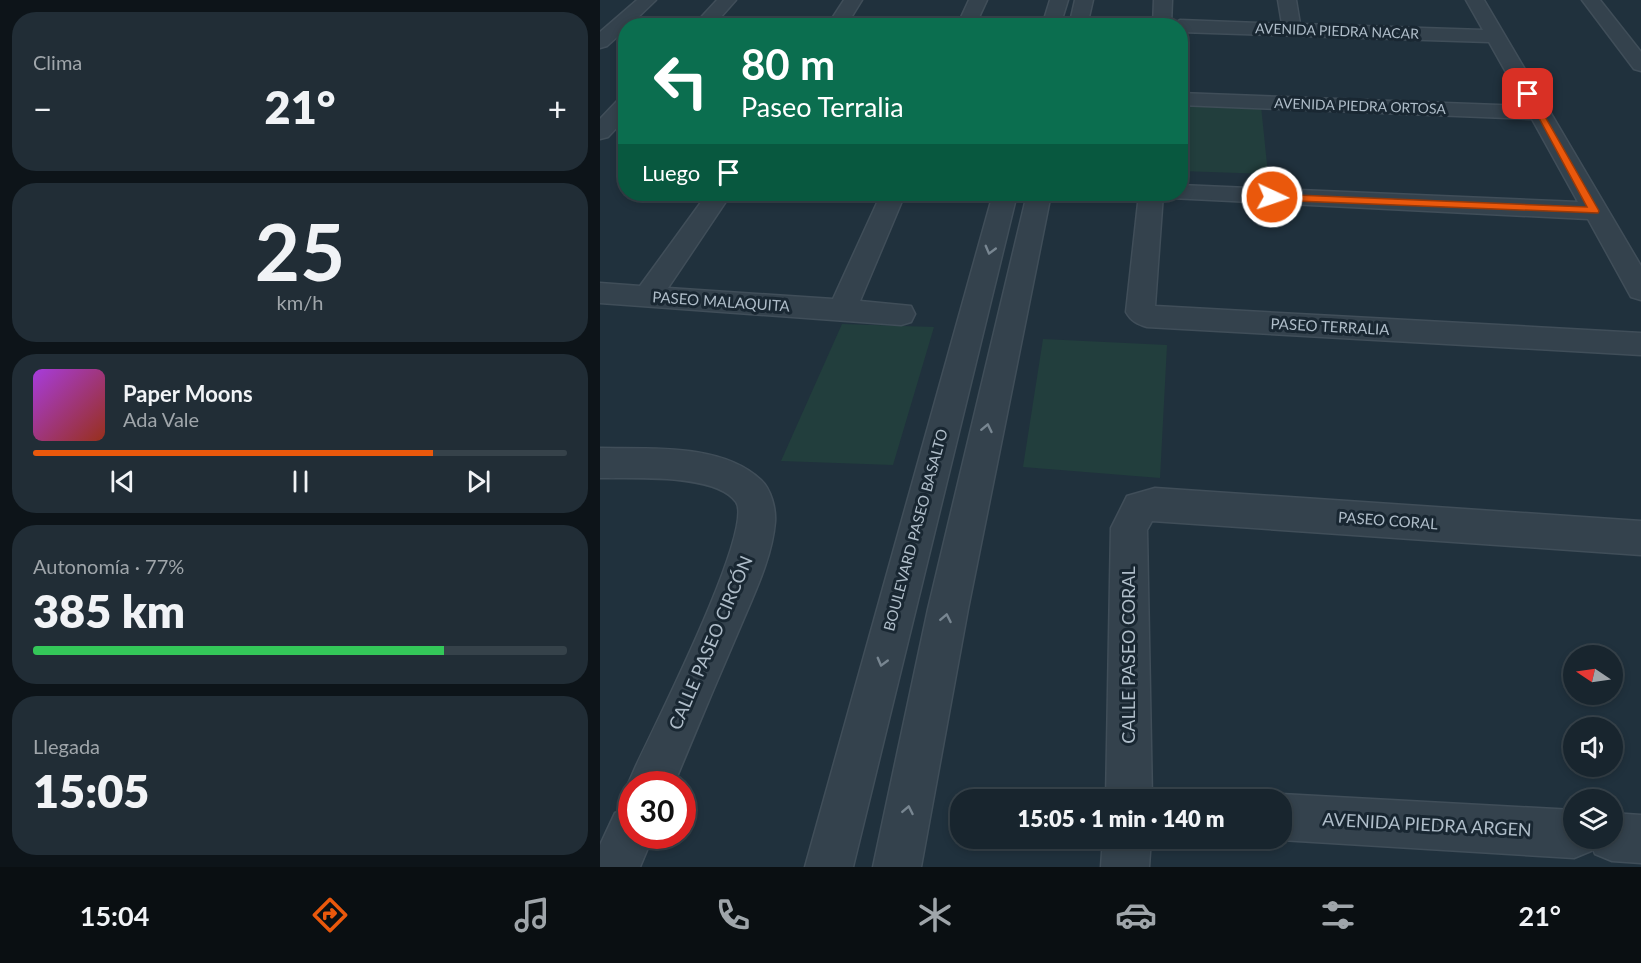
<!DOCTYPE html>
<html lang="es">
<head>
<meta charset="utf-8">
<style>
	:root { --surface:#18252e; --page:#212d36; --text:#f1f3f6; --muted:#9fa5aa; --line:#36424a; --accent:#ea580c }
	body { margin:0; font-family:Lato,sans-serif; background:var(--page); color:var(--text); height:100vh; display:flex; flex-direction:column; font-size:22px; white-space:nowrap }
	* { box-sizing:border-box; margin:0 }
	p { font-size:20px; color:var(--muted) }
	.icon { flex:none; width:33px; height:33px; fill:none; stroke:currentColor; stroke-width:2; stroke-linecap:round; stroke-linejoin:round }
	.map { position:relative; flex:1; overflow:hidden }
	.panel { display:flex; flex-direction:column; gap:12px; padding:12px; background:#0d1419; width:600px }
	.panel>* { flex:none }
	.banner { position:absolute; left:18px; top:18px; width:570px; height:183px; border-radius:24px; box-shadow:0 3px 9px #0003,0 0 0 2px var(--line); background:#0b6e4f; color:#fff; overflow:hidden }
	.needle { width:39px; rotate:283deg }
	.controls { position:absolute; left:963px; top:645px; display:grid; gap:12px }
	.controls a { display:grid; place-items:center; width:60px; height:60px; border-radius:50%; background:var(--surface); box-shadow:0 3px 9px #0003,0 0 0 2px var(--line); font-size:30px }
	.speed { position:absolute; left:18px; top:771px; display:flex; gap:12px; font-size:30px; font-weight:700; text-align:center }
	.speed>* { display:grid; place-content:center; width:78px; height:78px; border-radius:50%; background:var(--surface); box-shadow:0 3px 9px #0003,0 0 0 2px var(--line); line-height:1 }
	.speed .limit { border:9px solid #d22; background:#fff; color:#111 }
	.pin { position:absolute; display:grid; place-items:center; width:51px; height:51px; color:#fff; margin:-26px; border-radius:12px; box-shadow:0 3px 9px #0006 }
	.me { position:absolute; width:66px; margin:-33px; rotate:93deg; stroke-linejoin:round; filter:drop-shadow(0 0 4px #0008) }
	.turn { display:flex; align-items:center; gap:21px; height:126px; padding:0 24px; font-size:27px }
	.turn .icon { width:78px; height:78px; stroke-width:2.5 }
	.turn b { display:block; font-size:42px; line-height:51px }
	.then { display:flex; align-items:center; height:57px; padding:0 24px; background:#0003; gap:12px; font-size:22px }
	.big { font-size:45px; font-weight:800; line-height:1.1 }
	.panel .widget { flex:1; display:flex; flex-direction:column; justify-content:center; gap:9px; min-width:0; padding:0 21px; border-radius:24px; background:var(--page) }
	.panel .dial { align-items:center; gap:0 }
	.dial b { font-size:78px; line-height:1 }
	.song { display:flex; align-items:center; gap:18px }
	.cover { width:72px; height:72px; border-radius:9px; background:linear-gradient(135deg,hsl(280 70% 55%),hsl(10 70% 35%)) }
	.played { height:6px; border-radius:3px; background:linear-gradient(90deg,var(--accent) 75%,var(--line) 75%) }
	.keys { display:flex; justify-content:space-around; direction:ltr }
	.heat { display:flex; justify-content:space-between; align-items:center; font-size:33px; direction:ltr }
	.charge { height:9px; border-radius:4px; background:linear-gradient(90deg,#34c759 77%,var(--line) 0) }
	.trip { position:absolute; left:350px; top:789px; width:342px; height:60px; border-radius:24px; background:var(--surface); box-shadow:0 3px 9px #0003,0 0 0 2px var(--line); font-weight:800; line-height:60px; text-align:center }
	.tabs { display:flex; height:96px; justify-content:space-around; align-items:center; background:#0a0f12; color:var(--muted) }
	.tabs .icon { width:42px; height:42px }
	.tabs .selected { color:var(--accent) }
	.tabs b { font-size:27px; color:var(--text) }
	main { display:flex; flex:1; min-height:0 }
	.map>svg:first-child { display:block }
	.green { fill:#223e3d }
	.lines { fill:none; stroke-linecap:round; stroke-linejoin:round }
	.minor-casing { stroke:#404e59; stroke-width:3 }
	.minor { fill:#34424d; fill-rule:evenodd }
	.oneway { stroke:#788691 }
	.route { fill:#ea580c; stroke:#983908; stroke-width:1.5 }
	.labels { text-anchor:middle; stroke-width:6; stroke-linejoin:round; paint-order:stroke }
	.far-street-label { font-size:14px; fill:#afbdc9; stroke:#192732 }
	.street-label { font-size:15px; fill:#afbdc9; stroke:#192732 }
	.near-street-label { font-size:18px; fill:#afbdc9; stroke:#192732 }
</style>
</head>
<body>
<main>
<section class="panel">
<div class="widget"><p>Clima</p>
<div class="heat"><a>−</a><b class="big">21°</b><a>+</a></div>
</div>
<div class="widget dial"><b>25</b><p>km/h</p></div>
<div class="widget">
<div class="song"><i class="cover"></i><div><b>Paper Moons</b><p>Ada Vale</p></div></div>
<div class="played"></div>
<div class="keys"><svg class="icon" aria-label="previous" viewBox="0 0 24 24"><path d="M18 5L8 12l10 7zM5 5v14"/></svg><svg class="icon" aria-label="pause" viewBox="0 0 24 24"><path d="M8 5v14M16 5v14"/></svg><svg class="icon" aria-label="next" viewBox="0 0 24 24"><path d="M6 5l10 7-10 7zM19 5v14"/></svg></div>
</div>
<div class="widget"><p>Autonomía · 77%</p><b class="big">385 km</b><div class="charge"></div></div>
<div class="widget"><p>Llegada</p><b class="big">15:05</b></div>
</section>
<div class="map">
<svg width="1041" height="867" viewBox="0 0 1041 867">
	<rect width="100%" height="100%" fill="#20313d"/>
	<path class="green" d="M581,104L661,106L668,174L581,171Z
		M242,324L334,327L293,465L181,461Z
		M443,339L567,345L560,478L423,467Z"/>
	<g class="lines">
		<defs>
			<path id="minor" d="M37,0H56L29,26H26V29L7,46L0,48V32Z
				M117,0H136L113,26H93Z
				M244,0H262L246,26H227Z
				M369,0H387L375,26H357Z
				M450,0H468L460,26H442Z
				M475,0H493L487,26H469Z
				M554,0H572L571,25L580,20L682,24L678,0H696L700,24L883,30L866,0H884L1041,266V300L1031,297L988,219L571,198L568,194H580V185L978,202L932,119L580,105V93L925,106L889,42L580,32V26H553Z
				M982,0H1000L1041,52V71L1034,69Z
				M26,99V118L8,137L0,139V119L18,100Z
				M107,194H131L68,288L233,299L281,194H305L260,301L311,306L315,314L311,322L301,325L0,303V283L40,286Z
				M393,194H417L253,867H205Z
				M427,194H451L368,609L321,867H273L328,609Z
				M539,194H563L555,306L1041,333V355L547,327C537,324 531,321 526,312Z
				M0,448C50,449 122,443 161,480C171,489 176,509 175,522C172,559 153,596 139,630C117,681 95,733 74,784H32V792L28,784L35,768C52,731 155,529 136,502C116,473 32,479 0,478Z
				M555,488L1041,521V555L552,521L547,530L552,800H506L511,528L527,496Z
				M681,794L974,810V838H1012V813L1041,815V863L1012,861L995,854L992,847L991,851L974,858L681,840L677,838H681V800H667Z
				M32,807V836H53L40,867H0V845L15,813Z
				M503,838H551L549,867H501Z"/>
		</defs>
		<use href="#minor" class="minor-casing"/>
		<use href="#minor" class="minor"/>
	</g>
	<defs><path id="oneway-chevron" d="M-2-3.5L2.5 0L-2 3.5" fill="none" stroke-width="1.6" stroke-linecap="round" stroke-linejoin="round" transform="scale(1.5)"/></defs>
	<g class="oneway">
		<use href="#oneway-chevron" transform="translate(390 250) rotate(105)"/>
		<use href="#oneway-chevron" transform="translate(387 428) rotate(-78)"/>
		<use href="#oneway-chevron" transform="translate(346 618) rotate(-79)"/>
		<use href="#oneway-chevron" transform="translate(282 662) rotate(105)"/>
		<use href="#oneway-chevron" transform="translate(308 810) rotate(-79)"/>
	</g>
	<path class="route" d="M925,92L932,94L999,211L998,213L672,200L667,197L672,194L987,207Z"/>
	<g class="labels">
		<g class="far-street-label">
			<text transform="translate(737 31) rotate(2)" y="5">AVENIDA PIEDRA NACAR</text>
			<text transform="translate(760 106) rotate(2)" y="5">AVENIDA PIEDRA ORTOSA</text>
		</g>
		<g class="street-label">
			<text transform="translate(121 302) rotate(4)" y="5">PASEO MALAQUITA</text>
			<text transform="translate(730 327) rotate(3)" y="5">PASEO TERRALIA</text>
			<text transform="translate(788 521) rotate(4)" y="5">PASEO CORAL</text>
			<text transform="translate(316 530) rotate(-75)" y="5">BOULEVARD PASEO BASALTO</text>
		</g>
		<g class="near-street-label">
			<text transform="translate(111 643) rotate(-67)" y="6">CALLE PASEO CIRCÓN</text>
			<text transform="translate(529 655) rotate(-90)" y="6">CALLE PASEO CORAL</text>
			<text transform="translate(827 825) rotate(3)" y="6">AVENIDA PIEDRA ARGEN</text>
		</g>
	</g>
</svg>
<div class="controls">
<a><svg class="needle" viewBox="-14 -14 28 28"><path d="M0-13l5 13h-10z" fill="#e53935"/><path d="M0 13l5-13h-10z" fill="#9fa5aa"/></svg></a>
<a><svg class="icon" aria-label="sound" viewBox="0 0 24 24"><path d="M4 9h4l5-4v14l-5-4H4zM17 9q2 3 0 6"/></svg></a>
<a><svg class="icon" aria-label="layers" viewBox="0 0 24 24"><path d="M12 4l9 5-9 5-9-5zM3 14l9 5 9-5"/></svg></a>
</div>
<div class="speed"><div class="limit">30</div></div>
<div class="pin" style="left:928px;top:94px;background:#d93025"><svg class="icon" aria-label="arrive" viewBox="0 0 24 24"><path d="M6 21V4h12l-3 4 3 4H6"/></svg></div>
<svg class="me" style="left:672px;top:197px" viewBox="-20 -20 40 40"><circle r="17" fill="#ea580c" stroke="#fff" stroke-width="3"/><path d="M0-11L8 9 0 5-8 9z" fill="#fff"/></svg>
<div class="trip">15:05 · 1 min · 140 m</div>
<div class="banner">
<div class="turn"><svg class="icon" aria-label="left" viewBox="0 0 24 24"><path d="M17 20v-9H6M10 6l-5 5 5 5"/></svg><div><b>80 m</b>Paseo Terralia</div></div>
<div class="then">Luego<svg class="icon" aria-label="arrive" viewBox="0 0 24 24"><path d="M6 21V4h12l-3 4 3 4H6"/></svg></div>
</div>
</div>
</main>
<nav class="tabs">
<b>15:04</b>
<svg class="icon selected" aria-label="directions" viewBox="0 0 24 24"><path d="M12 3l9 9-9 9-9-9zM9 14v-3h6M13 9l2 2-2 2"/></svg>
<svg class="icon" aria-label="music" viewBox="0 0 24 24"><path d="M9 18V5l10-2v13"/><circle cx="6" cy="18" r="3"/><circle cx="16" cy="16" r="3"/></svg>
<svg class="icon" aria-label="phone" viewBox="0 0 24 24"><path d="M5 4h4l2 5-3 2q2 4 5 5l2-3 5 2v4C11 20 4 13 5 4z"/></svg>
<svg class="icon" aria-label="climate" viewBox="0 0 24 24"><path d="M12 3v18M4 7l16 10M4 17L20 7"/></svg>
<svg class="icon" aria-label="car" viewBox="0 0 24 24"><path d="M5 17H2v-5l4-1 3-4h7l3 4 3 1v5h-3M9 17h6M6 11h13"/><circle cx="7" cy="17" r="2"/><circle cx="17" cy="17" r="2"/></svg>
<svg class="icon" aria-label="filters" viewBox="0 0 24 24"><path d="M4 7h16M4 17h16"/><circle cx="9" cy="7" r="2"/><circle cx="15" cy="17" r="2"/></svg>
<b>21°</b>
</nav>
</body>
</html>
